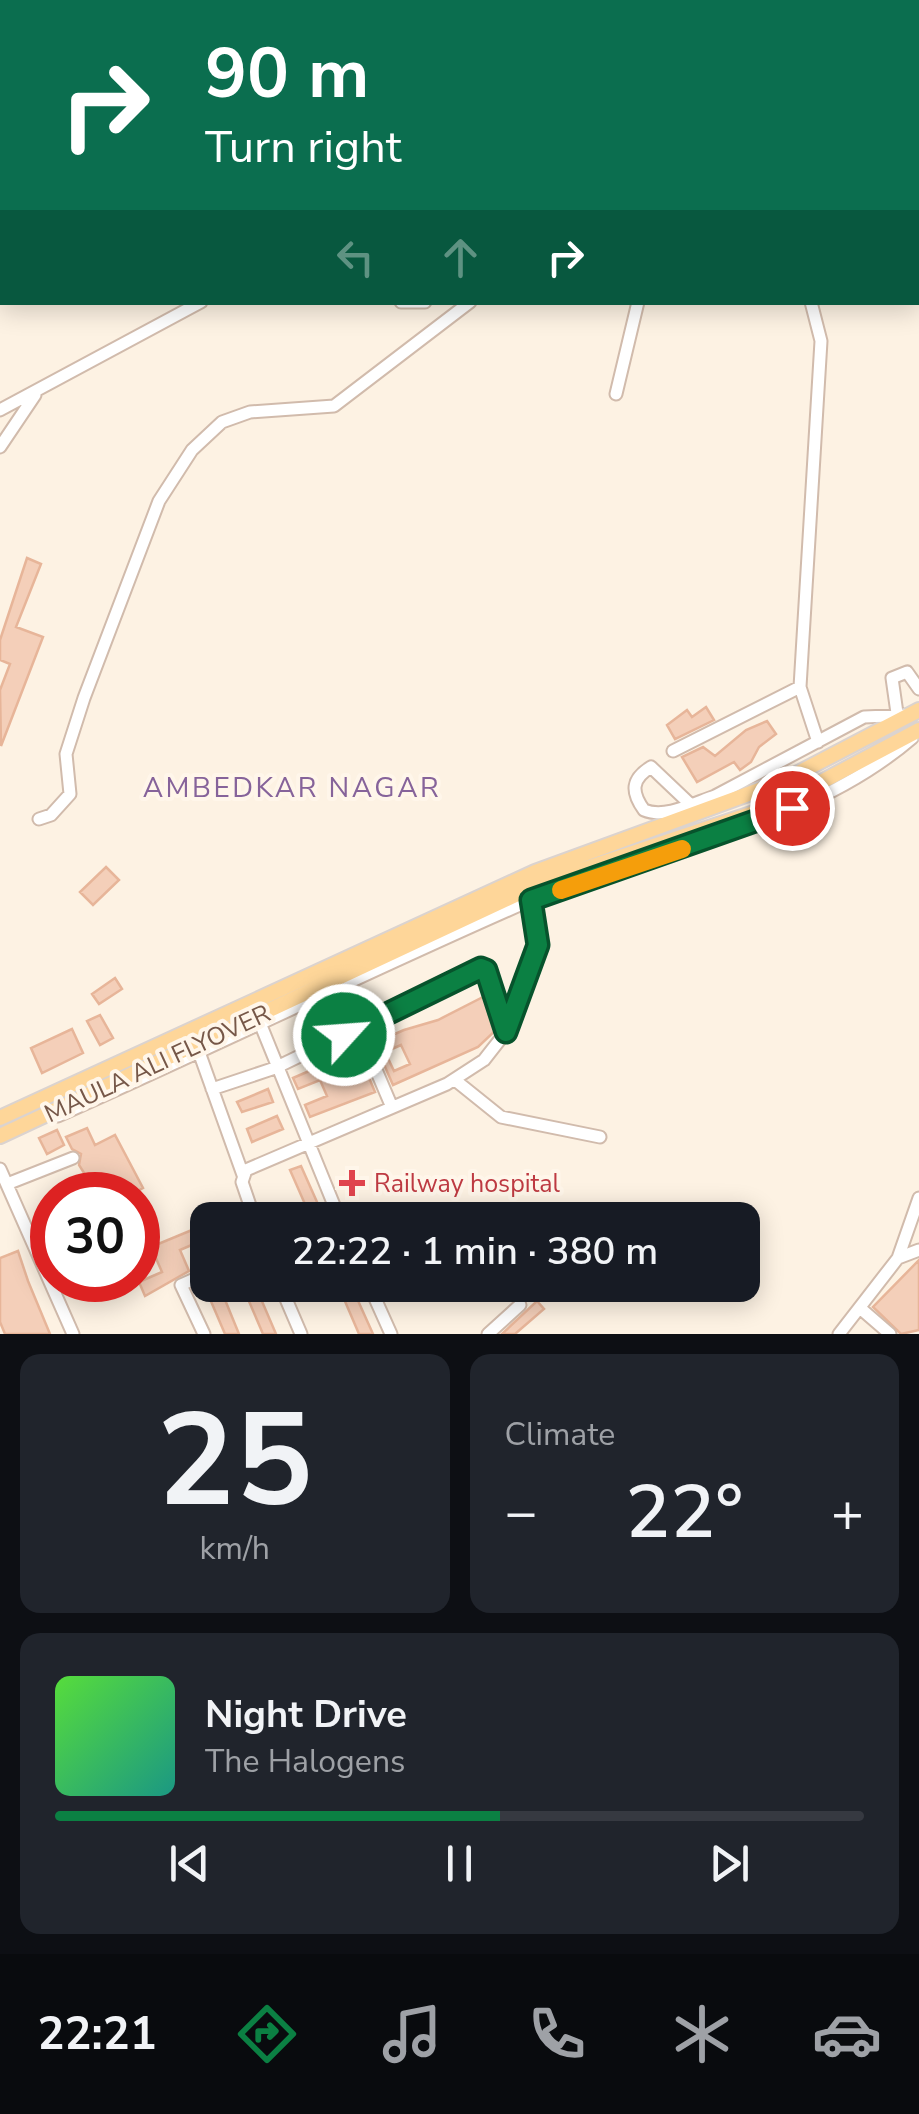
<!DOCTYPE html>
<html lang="en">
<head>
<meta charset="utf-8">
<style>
	:root { --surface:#171b24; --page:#20242c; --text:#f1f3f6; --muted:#9ea1a6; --line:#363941; --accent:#0b8043 }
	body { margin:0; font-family:"Nunito Sans",sans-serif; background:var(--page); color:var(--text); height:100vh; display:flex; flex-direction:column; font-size:38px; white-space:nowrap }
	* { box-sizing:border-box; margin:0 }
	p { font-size:32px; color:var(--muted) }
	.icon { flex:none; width:55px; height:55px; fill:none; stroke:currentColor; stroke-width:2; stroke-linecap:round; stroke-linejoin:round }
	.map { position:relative; height:1334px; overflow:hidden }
	.side { display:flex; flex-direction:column; gap:20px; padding:20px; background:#0d0f14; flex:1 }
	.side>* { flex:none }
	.banner { position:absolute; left:0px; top:0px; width:920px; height:305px; box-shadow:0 5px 25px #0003; background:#0b6e4f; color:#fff; overflow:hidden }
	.speed { position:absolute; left:30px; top:1172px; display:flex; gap:20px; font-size:50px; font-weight:700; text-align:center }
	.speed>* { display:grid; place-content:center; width:130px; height:130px; border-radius:50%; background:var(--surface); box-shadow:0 5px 25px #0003; line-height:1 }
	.speed .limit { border:15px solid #d22; background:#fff; color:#111 }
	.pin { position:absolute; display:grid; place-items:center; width:85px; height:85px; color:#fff; margin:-42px; border:5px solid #fff; border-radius:50%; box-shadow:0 2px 10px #0007 }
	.me { position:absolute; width:110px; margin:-55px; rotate:64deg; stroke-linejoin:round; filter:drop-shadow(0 0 8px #0008) }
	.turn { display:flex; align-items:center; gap:35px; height:210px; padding:0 40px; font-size:45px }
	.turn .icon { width:130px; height:130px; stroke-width:2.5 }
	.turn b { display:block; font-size:70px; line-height:85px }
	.lanes { display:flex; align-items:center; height:95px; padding:0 40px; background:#0003; justify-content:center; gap:50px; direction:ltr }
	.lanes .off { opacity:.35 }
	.big { font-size:75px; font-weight:600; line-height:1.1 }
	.side .card { flex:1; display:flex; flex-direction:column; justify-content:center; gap:15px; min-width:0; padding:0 35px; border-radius:20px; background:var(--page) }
	.side .dial { align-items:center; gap:0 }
	.dial b { font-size:130px; line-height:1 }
	.song { display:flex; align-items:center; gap:30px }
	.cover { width:120px; height:120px; border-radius:15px; background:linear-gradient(135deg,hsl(110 70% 55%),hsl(170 70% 35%)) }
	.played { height:10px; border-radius:5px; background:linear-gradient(90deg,var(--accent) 55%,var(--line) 55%) }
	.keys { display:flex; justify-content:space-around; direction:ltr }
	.heat { display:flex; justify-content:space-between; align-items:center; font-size:55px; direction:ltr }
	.side .tiles { flex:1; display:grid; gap:20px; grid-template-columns:1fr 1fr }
	.card:last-child { grid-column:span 2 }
	.trip { position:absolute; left:190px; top:1202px; width:570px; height:100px; border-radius:20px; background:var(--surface); box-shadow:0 5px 25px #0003; font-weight:600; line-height:100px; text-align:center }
	.tabs { display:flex; height:160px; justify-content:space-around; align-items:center; background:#090b0e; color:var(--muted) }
	.tabs .icon { width:70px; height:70px }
	.tabs .active { color:var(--accent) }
	.tabs b { font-size:45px; color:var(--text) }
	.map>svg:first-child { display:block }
	.building { fill:#f4cfb9; stroke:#e7b599; stroke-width:2.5; fill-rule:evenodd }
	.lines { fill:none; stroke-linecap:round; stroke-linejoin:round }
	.minor-casing { stroke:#d1bbac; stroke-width:15 }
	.major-casing { stroke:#dbd3cf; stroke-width:18 }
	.path { stroke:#d9b29c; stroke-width:2.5; stroke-dasharray:2.5 8; stroke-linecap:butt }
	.minor { stroke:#fff; stroke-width:11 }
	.major { stroke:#fed699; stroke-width:14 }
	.rail { stroke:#b4a1c7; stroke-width:4; stroke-dasharray:15 10; stroke-linecap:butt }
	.route-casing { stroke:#07532c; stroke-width:25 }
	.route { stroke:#0b8043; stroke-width:18 }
	.slow { stroke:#f59e0b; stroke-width:18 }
	.health-dot { fill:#e0444e; stroke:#fff6ea; stroke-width:4 }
	.labels { text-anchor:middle; stroke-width:8; stroke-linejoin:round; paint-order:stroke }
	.street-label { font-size:25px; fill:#765748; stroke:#fff6ea }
	.health-label { font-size:25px; fill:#be3a42; stroke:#fff6ea; text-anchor:start }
	.neighbourhood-label { font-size:28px; letter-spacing:2.5px; fill:#86639a; stroke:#fff6ea }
</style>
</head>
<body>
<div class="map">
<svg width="919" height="1334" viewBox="0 0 919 1334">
	<rect width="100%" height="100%" fill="#fdf2e3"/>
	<path class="building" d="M27,558L41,564L16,627L43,637L1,746L0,690L10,664L0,660V640Z
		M706,707L714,720L675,739L667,725L687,710L692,717Z
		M767,721L776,734L759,747L751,762L740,770L734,762L697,782L682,757L703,747L715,756L746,730Z
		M106,867L119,880L93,905L80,892Z
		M115,978L122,989L99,1004L92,994Z
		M485,996L496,1030L478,1047L393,1085L379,1053L368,1049L362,1061L375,1092L310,1117L305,1105L327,1096L320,1080L298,1089L293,1078L404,1030L438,1020ZM401,1045L410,1064L394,1071L385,1052Z
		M100,1015L113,1038L100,1045L87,1021Z
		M72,1029L83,1053L42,1073L31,1048Z
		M268,1089L273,1102L242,1112L237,1102Z
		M277,1116L283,1129L252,1142L247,1129Z
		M87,1128L95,1145L115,1135L143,1188L130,1195H98L79,1165L81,1154L72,1149L66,1137Z
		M57,1130L64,1145L47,1154L39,1138Z
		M301,1166L325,1220H312L290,1170Z
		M204,1225L208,1238L180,1250L189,1271L145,1296L139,1282L162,1272L151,1247Z
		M18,1251L28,1281L50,1334H5L0,1322V1258Z
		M919,1260V1330L901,1334L873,1307Z
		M204,1285H219L239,1334H225Z
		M242,1285H255L276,1334H263Z
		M338,1285H351L373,1334H359Z
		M537,1301L544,1309L515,1334H502Z"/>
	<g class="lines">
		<defs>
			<path id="minor" d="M17,0L18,2
				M85,0V2
				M0,72L2,71
				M0,219L2,218
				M401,302H425
				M811,302L821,341L800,687L818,742
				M616,394L638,302
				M0,410L201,302
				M0,447L35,395
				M897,713L892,678L907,672L919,689
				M673,751L800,687
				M690,804L651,767C631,779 631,792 644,810C665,819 694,803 715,796L864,717L911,715
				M39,819L51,815L70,794L66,754L84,698L159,501L192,450L222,422L250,412L334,406L470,302
				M260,1023L340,1220
				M199,1052L243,1175
				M371,1058L391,1105
				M455,1080L501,1117L600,1137
				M212,1089L275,1068L481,968L487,970L506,1032
				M58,1116C216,1046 371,970 529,901C656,846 804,831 912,738
				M0,1169L73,1334
				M7,1184L73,1158
				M255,1220L242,1182L246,1170L447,1084L484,1060L506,1032L535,960L539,936L531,900
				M898,1258L919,1250
				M280,1285L301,1334
				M369,1285L391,1334
				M860,1308L890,1334
				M204,1334L181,1285L208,1273
				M488,1334L520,1305
				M839,1334L898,1258L919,1198"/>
			<path id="major" d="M0,1118L535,872L781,782L919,710
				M0,1136L539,884L778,805L919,730"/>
		</defs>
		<use href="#minor" class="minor-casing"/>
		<use href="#major" class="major-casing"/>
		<path class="path" d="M240,0L241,2"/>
		<use href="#minor" class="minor"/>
		<use href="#major" class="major"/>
		<path class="rail" d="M686,2L692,0
			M708,2L714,0
			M0,290L2,289"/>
	</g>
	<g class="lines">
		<defs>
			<path id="route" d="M344,1035L481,968L486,970L506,1032L538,945L531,900L792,808"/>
		</defs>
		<use href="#route" class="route-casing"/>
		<use href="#route" class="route"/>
		<path class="slow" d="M561,890L682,849"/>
	</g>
	<path class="health-dot" d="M347 1168h10v10h10v10h-10v10h-10v-10h-10v-10h10z"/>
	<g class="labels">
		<g class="street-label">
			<text transform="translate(157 1063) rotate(-25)" y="9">MAULA ALI FLYOVER</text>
		</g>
		<g class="health-label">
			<text x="374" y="1192">Railway hospital</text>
		</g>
		<g class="neighbourhood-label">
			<text x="292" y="797">AMBEDKAR NAGAR</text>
		</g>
	</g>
</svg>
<div class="speed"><div class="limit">30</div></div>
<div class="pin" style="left:792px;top:808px;background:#d93025"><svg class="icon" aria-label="arrive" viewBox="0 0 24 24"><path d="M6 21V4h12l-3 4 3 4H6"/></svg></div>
<svg class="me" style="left:344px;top:1035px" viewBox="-20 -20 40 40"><circle r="17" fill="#0b8043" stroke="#fff" stroke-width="3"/><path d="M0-11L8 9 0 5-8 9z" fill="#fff"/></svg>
<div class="trip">22:22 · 1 min · 380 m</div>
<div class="banner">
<div class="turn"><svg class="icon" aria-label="right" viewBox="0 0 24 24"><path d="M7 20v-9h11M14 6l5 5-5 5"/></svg><div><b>90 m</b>Turn right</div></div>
<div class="lanes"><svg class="icon off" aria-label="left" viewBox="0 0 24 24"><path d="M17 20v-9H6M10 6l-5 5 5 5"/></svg><svg class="icon off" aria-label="ahead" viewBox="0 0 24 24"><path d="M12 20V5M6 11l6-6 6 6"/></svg><svg class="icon" aria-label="right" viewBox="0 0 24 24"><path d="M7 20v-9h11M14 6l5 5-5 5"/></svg></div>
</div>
</div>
<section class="side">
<div class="tiles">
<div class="card dial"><b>25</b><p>km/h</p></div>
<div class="card"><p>Climate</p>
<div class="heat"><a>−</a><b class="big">22°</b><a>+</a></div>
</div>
<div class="card">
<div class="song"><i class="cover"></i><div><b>Night Drive</b><p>The Halogens</p></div></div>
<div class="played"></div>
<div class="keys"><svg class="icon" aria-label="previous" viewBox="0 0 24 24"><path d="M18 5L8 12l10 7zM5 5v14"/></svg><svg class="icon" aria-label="pause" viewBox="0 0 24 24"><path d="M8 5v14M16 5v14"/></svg><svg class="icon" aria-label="next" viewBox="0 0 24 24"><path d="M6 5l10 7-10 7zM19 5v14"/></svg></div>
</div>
</div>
</section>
<nav class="tabs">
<b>22:21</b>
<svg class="icon active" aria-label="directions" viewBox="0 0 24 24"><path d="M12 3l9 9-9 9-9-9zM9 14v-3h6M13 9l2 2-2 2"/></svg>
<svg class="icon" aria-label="music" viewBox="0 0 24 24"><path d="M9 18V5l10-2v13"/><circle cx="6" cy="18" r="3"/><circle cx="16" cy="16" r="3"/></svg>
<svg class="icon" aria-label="phone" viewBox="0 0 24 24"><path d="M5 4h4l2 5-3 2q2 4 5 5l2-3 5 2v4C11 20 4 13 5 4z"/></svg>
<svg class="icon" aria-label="climate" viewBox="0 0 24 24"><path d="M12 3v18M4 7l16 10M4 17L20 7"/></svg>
<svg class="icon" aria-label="car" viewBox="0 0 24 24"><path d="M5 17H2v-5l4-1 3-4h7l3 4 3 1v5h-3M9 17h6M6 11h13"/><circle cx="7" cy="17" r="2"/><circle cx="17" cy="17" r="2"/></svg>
</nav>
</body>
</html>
